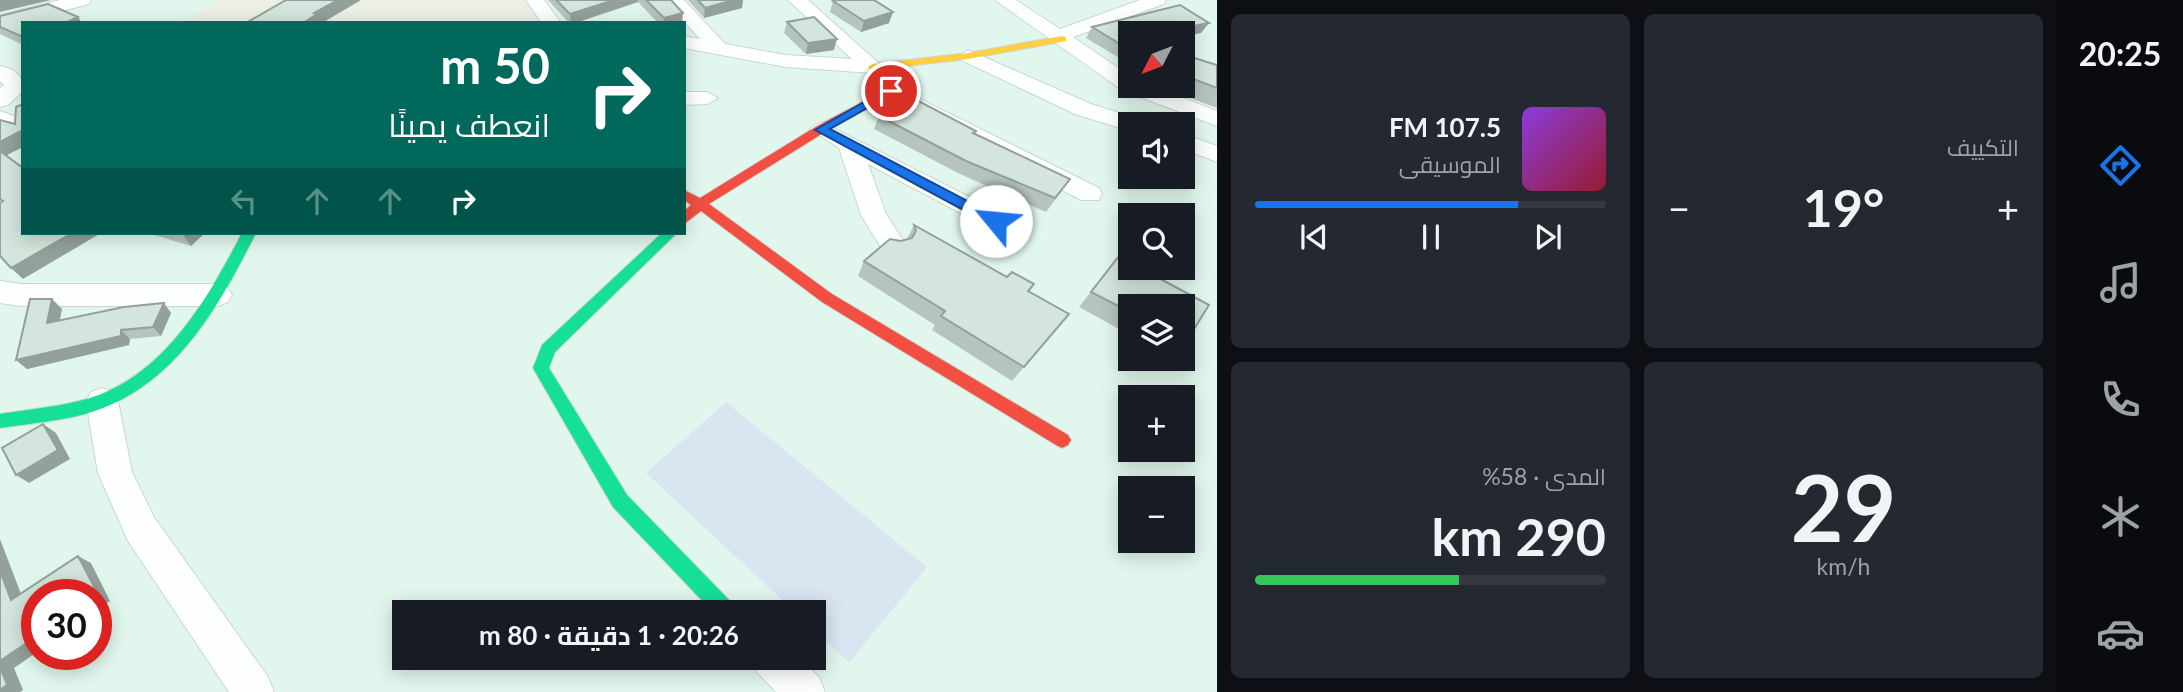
<!DOCTYPE html>
<html lang="ar">
<head>
<meta charset="utf-8">
<style>
	:root { --surface:#171b24; --page:#242831; --text:#f1f3f6; --muted:#9ea1a6; --line:#363941; --accent:#1a73e8 }
	body { margin:0; font-family:Lato,Cairo,sans-serif; background:var(--page); color:var(--text); direction:rtl; height:100vh; display:flex; flex-direction:column; font-size:26px; white-space:nowrap }
	* { box-sizing:border-box; margin:0 }
	p { font-size:23px; color:var(--muted) }
	.icon { flex:none; width:38px; height:38px; fill:none; stroke:currentColor; stroke-width:2; stroke-linecap:round; stroke-linejoin:round }
	.map { position:relative; flex:1; overflow:hidden; direction:ltr }
	.sheet { display:flex; flex-direction:column; gap:14px; padding:14px; background:#0d0f14; width:840px }
	.sheet>* { flex:none }
	.guide { position:absolute; left:21px; top:21px; width:665px; height:214px; border-radius:0px; box-shadow:0 4px 18px #0003; direction:rtl; background:#00695c; color:#fff; overflow:hidden }
	.needle { width:46px; rotate:228deg }
	.buttons { position:absolute; left:1118px; top:21px; display:grid; gap:14px }
	.buttons a { display:grid; place-items:center; width:77px; height:77px; border-radius:0px; background:var(--surface); box-shadow:0 4px 18px #0003; font-size:35px }
	.speed { position:absolute; left:21px; top:579px; display:flex; gap:14px; font-size:35px; font-weight:700; text-align:center }
	.speed>* { display:grid; place-content:center; width:91px; height:91px; border-radius:50%; background:var(--surface); box-shadow:0 4px 18px #0003; line-height:1 }
	.speed .limit { border:10px solid #d22; background:#fff; color:#111 }
	.pin { position:absolute; display:grid; place-items:center; width:60px; height:60px; color:#fff; margin:-30px; border:4px solid #fff; border-radius:50%; box-shadow:0 2px 7px #0007 }
	.me { position:absolute; width:77px; margin:-38px; rotate:298deg; stroke-linejoin:round; filter:drop-shadow(0 0 5px #0008) }
	.turn { display:flex; align-items:center; gap:24px; height:147px; padding:0 21px; font-size:32px }
	.turn .icon { width:91px; height:91px; stroke-width:2.5 }
	.turn b { display:block; font-size:49px; line-height:60px }
	.lanes { display:flex; align-items:center; height:66px; padding:0 21px; background:#0003; justify-content:center; gap:35px; direction:ltr }
	.lanes .off { opacity:.35 }
	.big { font-size:52px; font-weight:700; line-height:1.1 }
	.sheet .widget { flex:1; display:flex; flex-direction:column; justify-content:center; gap:10px; min-width:0; padding:0 24px; border-radius:10px; background:var(--page) }
	.sheet .dial { align-items:center; gap:0 }
	.dial b { font-size:91px; line-height:1 }
	.song { display:flex; align-items:center; gap:21px }
	.cover { width:84px; height:84px; border-radius:10px; background:linear-gradient(135deg,hsl(270 70% 55%),hsl(350 70% 35%)) }
	.played { height:7px; border-radius:4px; background:linear-gradient(90deg,var(--accent) 75%,var(--line) 75%) }
	.keys { display:flex; justify-content:space-around; direction:ltr }
	.heat { display:flex; justify-content:space-between; align-items:center; font-size:38px; direction:ltr }
	.charge { height:10px; border-radius:5px; background:linear-gradient(90deg,#34c759 58%,var(--line) 0) }
	.sheet .tiles { flex:1; display:grid; gap:14px; grid-template-columns:repeat(2,1fr) }
	.trip { position:absolute; left:392px; top:600px; width:434px; height:70px; border-radius:0px; background:var(--surface); box-shadow:0 4px 18px #0003; font-weight:700; line-height:70px; text-align:center; direction:rtl }
	main { display:flex; flex:1; min-height:0 }
	.tab-bar { display:flex; flex-direction:column; width:126px; justify-content:space-around; align-items:center; background:#090b0e; color:var(--muted) }
	.tab-bar .icon { width:49px; height:49px }
	.tab-bar .on { color:var(--accent) }
	.tab-bar b { font-size:32px; color:var(--text) }
	.map>svg:first-child { display:block }
	.residential { fill:#e1f7ee; fill-rule:evenodd }
	.education { fill:#ecf0e5 }
	.green { fill:#d9e6f2 }
	.lines { fill:none; stroke-linecap:round; stroke-linejoin:round }
	.street-casing { stroke:#c9d7d0; stroke-width:2 }
	.fast-casing { stroke:#c8d8d0; stroke-width:2 }
	.slow-casing { stroke:#c8d8d0; stroke-width:2 }
	.jam-casing { stroke:#c8d8d0; stroke-width:2 }
	.street { fill:#fdfefe; fill-rule:evenodd }
	.fast { fill:#16e098; fill-rule:evenodd }
	.slow { fill:#ffcf43; fill-rule:evenodd }
	.jam { fill:#f24e42; fill-rule:evenodd }
	.wall { fill:#b5c5bd }
	.shaded-wall { fill:#94a09a }
	.building { fill:#d3e5dc; stroke:#94a09a; stroke-width:2 }
	.route { fill:#1a73e8; stroke:#114b97; stroke-width:2 }
</style>
</head>
<body>
<main>
<nav class="tab-bar">
<b>20:25</b>
<svg class="icon on" aria-label="directions" viewBox="0 0 24 24"><path d="M12 3l9 9-9 9-9-9zM9 14v-3h6M13 9l2 2-2 2"/></svg>
<svg class="icon" aria-label="music" viewBox="0 0 24 24"><path d="M9 18V5l10-2v13"/><circle cx="6" cy="18" r="3"/><circle cx="16" cy="16" r="3"/></svg>
<svg class="icon" aria-label="phone" viewBox="0 0 24 24"><path d="M5 4h4l2 5-3 2q2 4 5 5l2-3 5 2v4C11 20 4 13 5 4z"/></svg>
<svg class="icon" aria-label="climate" viewBox="0 0 24 24"><path d="M12 3v18M4 7l16 10M4 17L20 7"/></svg>
<svg class="icon" aria-label="car" viewBox="0 0 24 24"><path d="M5 17H2v-5l4-1 3-4h7l3 4 3 1v5h-3M9 17h6M6 11h13"/><circle cx="7" cy="17" r="2"/><circle cx="17" cy="17" r="2"/></svg>
</nav>
<section class="sheet">
<div class="tiles">
<div class="widget"><p>التكييف</p>
<div class="heat"><a>−</a><b class="big">19°</b><a>+</a></div>
</div>
<div class="widget">
<div class="song"><i class="cover"></i><div><b>107.5 FM</b><p>الموسيقى</p></div></div>
<div class="played"></div>
<div class="keys"><svg class="icon" aria-label="previous" viewBox="0 0 24 24"><path d="M18 5L8 12l10 7zM5 5v14"/></svg><svg class="icon" aria-label="pause" viewBox="0 0 24 24"><path d="M8 5v14M16 5v14"/></svg><svg class="icon" aria-label="next" viewBox="0 0 24 24"><path d="M6 5l10 7-10 7zM19 5v14"/></svg></div>
</div>
<div class="widget dial"><b>29</b><p>km/h</p></div>
<div class="widget"><p>المدى · 58%</p><b class="big">290 km</b><div class="charge"></div></div>
</div>
</section>
<div class="map">
<svg width="1217" height="692" viewBox="0 0 1217 692">
	<rect width="100%" height="100%" fill="#effaf6"/>
	<path class="residential" d="M0,0H1217V692H0ZM23,23H684V233H23ZM1130,33H1183V86H1130ZM1130,124H1183V177H1130ZM1130,215H1183V268H1130ZM1130,306H1183V359H1130ZM1130,397H1183V450H1130ZM1130,488H1183V541H1130ZM37,595H96V654H37ZM404,612H814V658H404Z"/>
	<path class="education" d="M221,0H524L545,23H182Z"/>
	<path class="green" d="M726,402L927,567L849,663L814,630V612H795L646,473Z"/>
	<g class="lines">
		<defs>
			<path id="street" d="M60,0H91L89,4L0,27V15Z
				M526,0H544L561,23H542Z
				M665,0H684L725,44L786,55L852,59L788,0H808L883,67L873,73L786,67L684,48V36L700,39Z
				M995,0H1016L1060,29L1140,0H1166L1164,4L1073,37L1130,76V86H1151L1217,111V126L1122,90Z
				M968,50L1091,104L1139,119L1142,124H1130V131L1075,114L961,60L958,56Z
				M0,66C15,69 23,75 23,91L8,105L0,107V88L4,85L0,81Z
				M892,85L1099,188L1102,194L1099,200H1081L884,96L881,91L884,86Z
				M684,92H707L718,98L707,104L684,105Z
				M0,111L23,119V134L0,126Z
				M821,122L1005,215L1009,221L1005,227L996,230L987,227L868,164L886,214L906,245L902,252L893,254L884,252L861,215L839,148L810,129Z
				M1183,134L1217,146V162L1183,149Z
				M0,281L21,284H218L228,288L232,295L228,302L218,306H21L0,303Z
				M102,388L113,392L118,401L132,472L154,517L268,677L274,692H229L128,541L98,473L86,401L91,392Z
				M751,658H799L819,677L825,692H776L757,672Z"/>
			<path id="fast" d="M242,233H256C219,306 177,383 95,411C64,421 32,423 0,428V414C30,409 61,407 90,398C165,375 208,298 242,233Z
				M662,233H677L555,352L549,368L627,495L734,605L737,612H713L613,507L533,368L542,345Z"/>
			<path id="slow" d="M1062,36L1066,37V41L968,59L880,69L885,75L879,78L875,77L868,67L873,64L968,53Z"/>
			<path id="jam" d="M875,73H883L898,91L896,93L825,132L709,204L832,294L1068,435L1071,440L1068,445L1062,448L1056,445L822,302L701,211L684,224V211L691,205L684,200V190L700,198L817,126L885,90L873,75Z"/>
		</defs>
		<use href="#street" class="street-casing"/>
		<use href="#fast" class="fast-casing"/>
		<use href="#slow" class="slow-casing"/>
		<use href="#jam" class="jam-casing"/>
		<use href="#street" class="street"/>
		<use href="#fast" class="fast"/>
		<use href="#slow" class="slow"/>
		<use href="#jam" class="jam"/>
	</g>
	<path class="wall" d="M548,0H671L682,23H658L638,2L575,23H569Z
		M688,0H743L742,8L704,18Z
		M833,1L889,23L861,32L830,12Z
		M0,16L23,23V45L0,34Z
		M787,22L834,50L806,54L784,33Z
		M1092,27L1201,33H1130V61L1126,62L1086,38Z
		M1191,57L1217,65V108L1168,90L1171,86H1183V67Z
		M879,116L976,131L975,134L1061,192L1046,212L960,174L874,129Z
		M914,225L1007,277L1034,284L1029,292L1069,314L1012,381L932,330L935,325L858,276L864,261L901,241L907,239Z
		M148,233H205L191,246Z
		M1119,256L1130,263V268H1140L1209,305L1186,342L1183,344V306H1130V335L1079,307Z
		M52,299L62,309L60,320L171,313L161,336L130,339L129,345L27,369L16,360Z"/>
	<path class="shaded-wall" d="M0,0H51L0,12Z
		M338,0H361L322,23H303L314,13Z
		M614,0H638V2L575,23H571L570,14Z
		M734,0H743L742,8L704,18L705,8Z
		M893,12L889,23L861,32L864,21Z
		M683,13L682,23H664V18Z
		M78,17L82,23H65Z
		M1209,23L1201,33L1183,37V33H1162Z
		M837,39L834,50L806,54L808,43Z
		M23,130V147L3,157L0,154V142Z
		M72,233H101L23,279L11,268Z
		M185,233H205L191,246L183,235Z
		M52,299L62,309L57,332L47,323Z
		M164,303L171,313L161,336L153,327Z
		M121,330L130,339L129,345L27,369L16,360Z
		M43,424L56,433L70,459L29,483L16,475Z
		M0,539L26,607L11,600L0,571Z
		M78,556L91,563L110,601L96,610V595Z
		M37,636V652L14,668L23,690L20,692H0V661Z"/>
	<path class="building" d="M286,0H338L314,13L317,14L303,23H246Z
		M556,0H614L570,14Z
		M646,0H671L683,13L664,18Z
		M698,0H734L705,8Z
		M836,0H874L893,12L864,21L833,1Z
		M48,4L78,17L65,23H23V37L0,27V16Z
		M1180,5L1209,23L1163,32L1164,33H1130V50L1092,27Z
		M814,17L837,39L808,43L787,22Z
		M1191,57L1217,65V88L1183,75V68Z
		M907,95L976,131L973,133L1070,179L1055,198L966,161L879,116Z
		M23,104V130L0,142V120L15,124L16,107Z
		M0,151L23,168V233H72L11,268L0,256V203L3,201L0,199Z
		M914,225L1007,277L1012,272L1034,284L1028,291L1069,314L1024,367L941,316L945,311L864,261L890,239L901,241L912,238L916,231Z
		M1119,256L1130,263V268H1140L1209,305L1186,342L1183,340V306H1130V312L1091,292Z
		M30,299H52L47,323L124,307L164,303L153,327L121,330V336L16,360Z
		M43,424L58,450L16,475L2,448Z
		M78,556L98,594L96,595H37V636L0,661V571L11,600Z
		M0,667L7,685L0,690Z"/>
	<path class="route" d="M887,89L897,91L830,129L1000,218V225H991L815,130Z"/>
</svg>
<div class="buttons">
<a><svg class="needle" viewBox="-14 -14 28 28"><path d="M0-13l5 13h-10z" fill="#e53935"/><path d="M0 13l5-13h-10z" fill="#9ea1a6"/></svg></a>
<a><svg class="icon" aria-label="sound" viewBox="0 0 24 24"><path d="M4 9h4l5-4v14l-5-4H4zM17 9q2 3 0 6"/></svg></a>
<a><svg class="icon" aria-label="search" viewBox="0 0 24 24"><circle cx="10" cy="10" r="6"/><path d="M15 15l6 6"/></svg></a>
<a><svg class="icon" aria-label="layers" viewBox="0 0 24 24"><path d="M12 4l9 5-9 5-9-5zM3 14l9 5 9-5"/></svg></a>
<a>+</a>
<a>−</a>
</div>
<div class="speed"><div class="limit">30</div></div>
<div class="pin" style="left:891px;top:91px;background:#d93025"><svg class="icon" aria-label="arrive" viewBox="0 0 24 24"><path d="M6 21V4h12l-3 4 3 4H6"/></svg></div>
<svg class="me" style="left:996px;top:221px" viewBox="-20 -20 40 40"><circle r="19" fill="#fff"/><path d="M0-13L10 11 0 6-10 11z" fill="#1a73e8"/></svg>
<div class="trip">20:26 · 1 دقيقة · 80 m</div>
<div class="guide">
<div class="turn"><svg class="icon" aria-label="right" viewBox="0 0 24 24"><path d="M7 20v-9h11M14 6l5 5-5 5"/></svg><div><b>50 m</b>انعطف يمينًا</div></div>
<div class="lanes"><svg class="icon off" aria-label="left" viewBox="0 0 24 24"><path d="M17 20v-9H6M10 6l-5 5 5 5"/></svg><svg class="icon off" aria-label="ahead" viewBox="0 0 24 24"><path d="M12 20V5M6 11l6-6 6 6"/></svg><svg class="icon off" aria-label="ahead" viewBox="0 0 24 24"><path d="M12 20V5M6 11l6-6 6 6"/></svg><svg class="icon" aria-label="right" viewBox="0 0 24 24"><path d="M7 20v-9h11M14 6l5 5-5 5"/></svg></div>
</div>
</div>
</main>
</body>
</html>
